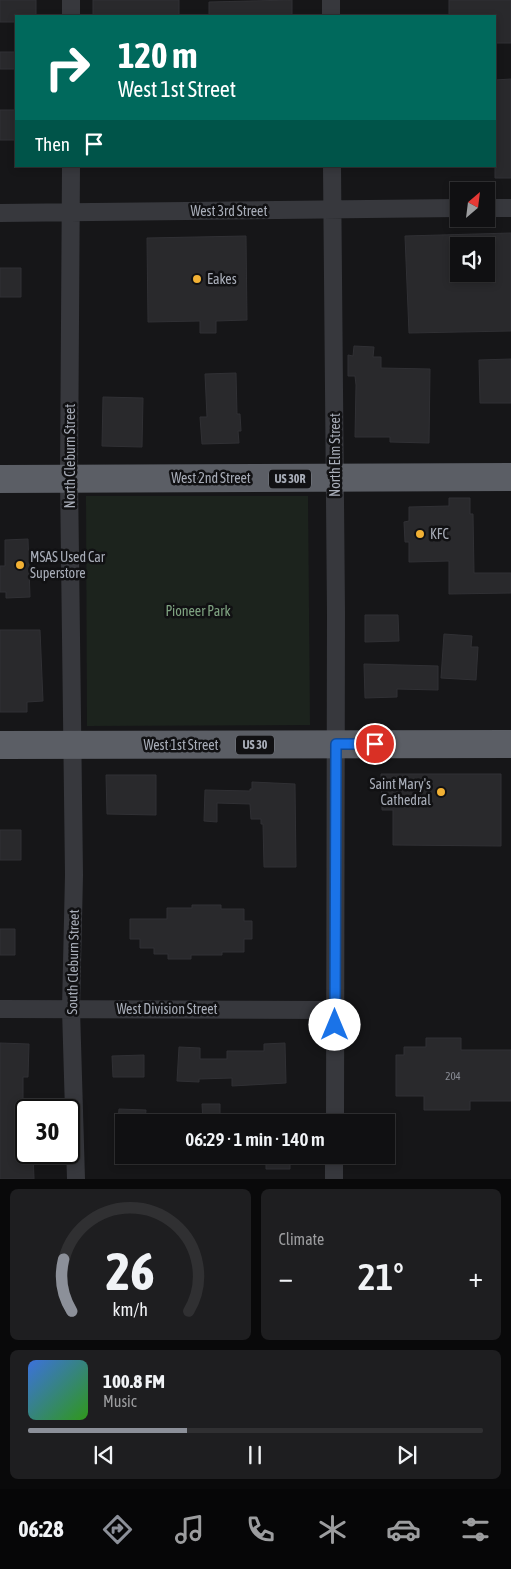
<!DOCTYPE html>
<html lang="en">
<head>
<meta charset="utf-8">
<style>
	:root { --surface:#101012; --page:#1e1e20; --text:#f1f3f6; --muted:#9c9d9f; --line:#303032; --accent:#8c9099 }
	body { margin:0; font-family:"Asap Condensed",sans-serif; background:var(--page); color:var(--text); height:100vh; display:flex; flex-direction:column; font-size:19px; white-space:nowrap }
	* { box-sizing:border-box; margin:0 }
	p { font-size:16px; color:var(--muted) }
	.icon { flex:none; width:28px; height:28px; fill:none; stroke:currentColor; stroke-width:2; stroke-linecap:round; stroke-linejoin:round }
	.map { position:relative; height:1179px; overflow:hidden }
	.sheet { display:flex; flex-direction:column; gap:10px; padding:10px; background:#09090a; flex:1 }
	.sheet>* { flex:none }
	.guide { position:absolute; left:15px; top:15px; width:481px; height:152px; border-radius:0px; box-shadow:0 2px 8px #0003,0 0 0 1px var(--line); background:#00695c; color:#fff; overflow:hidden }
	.needle { width:32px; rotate:28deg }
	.tools { position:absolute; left:450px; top:182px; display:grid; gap:10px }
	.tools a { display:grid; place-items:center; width:45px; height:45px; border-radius:0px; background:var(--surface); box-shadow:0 2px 8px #0003,0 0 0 1px var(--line); font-size:25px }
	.speed { position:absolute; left:15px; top:1099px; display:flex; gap:10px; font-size:25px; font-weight:700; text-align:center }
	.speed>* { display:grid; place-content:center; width:65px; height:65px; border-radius:50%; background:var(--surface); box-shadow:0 2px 8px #0003,0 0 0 1px var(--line); line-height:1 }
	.speed .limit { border:2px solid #111; border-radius:8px; background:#fff; color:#111 }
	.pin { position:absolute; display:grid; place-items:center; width:42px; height:42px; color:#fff; margin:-21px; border:2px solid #fff; border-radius:50%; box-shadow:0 1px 5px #0007 }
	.me { position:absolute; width:55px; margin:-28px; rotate:0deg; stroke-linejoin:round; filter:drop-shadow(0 0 4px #0008) }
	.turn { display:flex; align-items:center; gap:18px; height:105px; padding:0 20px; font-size:22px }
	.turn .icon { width:65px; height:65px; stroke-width:2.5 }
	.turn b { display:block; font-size:35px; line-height:42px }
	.then { display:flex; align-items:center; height:48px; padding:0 20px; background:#0003; gap:10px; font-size:19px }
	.big { font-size:38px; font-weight:600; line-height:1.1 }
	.sheet .tile { flex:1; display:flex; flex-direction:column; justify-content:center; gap:8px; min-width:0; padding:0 18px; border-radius:8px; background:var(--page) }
	.sheet .dial { align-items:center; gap:0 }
	.dial svg { height:130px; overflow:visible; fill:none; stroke:var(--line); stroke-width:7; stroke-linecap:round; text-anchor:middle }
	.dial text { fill:var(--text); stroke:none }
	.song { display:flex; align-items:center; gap:15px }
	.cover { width:60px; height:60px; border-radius:8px; background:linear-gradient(135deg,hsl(220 70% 55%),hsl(110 70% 35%)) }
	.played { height:5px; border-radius:2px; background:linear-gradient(90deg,var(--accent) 35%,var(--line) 35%) }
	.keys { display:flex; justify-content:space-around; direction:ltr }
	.heat { display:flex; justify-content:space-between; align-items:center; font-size:28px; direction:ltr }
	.sheet .tiles { flex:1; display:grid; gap:10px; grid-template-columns:1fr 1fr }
	.tile:last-child { grid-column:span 2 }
	.trip { position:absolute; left:115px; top:1114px; width:280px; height:50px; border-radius:0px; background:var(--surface); box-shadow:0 2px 8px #0003,0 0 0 1px var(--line); font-weight:600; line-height:50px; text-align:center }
	.tab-bar { display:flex; height:80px; justify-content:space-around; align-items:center; background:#060607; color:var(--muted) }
	.tab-bar .icon { width:35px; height:35px }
	.tab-bar .on { color:var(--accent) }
	.tab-bar b { font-size:22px; color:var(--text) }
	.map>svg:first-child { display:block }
	.green { fill:#1c231d }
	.building { fill:#29292c; stroke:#303034; fill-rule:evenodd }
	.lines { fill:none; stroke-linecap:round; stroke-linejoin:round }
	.minor { stroke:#37383d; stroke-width:18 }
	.trunk { stroke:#5b5e65; stroke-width:28 }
	.route-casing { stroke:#114b97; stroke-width:12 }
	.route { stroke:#1a73e8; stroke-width:9 }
	.poi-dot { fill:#f2b134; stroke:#111113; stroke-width:2 }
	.labels { text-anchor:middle; stroke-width:5; stroke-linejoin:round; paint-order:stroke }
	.number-label { font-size:11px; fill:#888b94 }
	.shield { fill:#111113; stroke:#7b7e86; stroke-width:1 }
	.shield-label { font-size:12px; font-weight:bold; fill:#a8adb8 }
	.street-label { font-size:14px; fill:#a8adb8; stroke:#111113 }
	.poi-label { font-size:14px; fill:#a8adb8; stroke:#111113; text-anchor:start }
	.park-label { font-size:14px; fill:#7fa381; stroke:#111113 }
</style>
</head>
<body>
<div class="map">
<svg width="511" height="1179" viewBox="0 0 511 1179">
	<rect width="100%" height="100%" fill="#161618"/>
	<path class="green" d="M86,496H308L310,725L87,726Z"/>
	<path class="building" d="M0,0H36V16H16V22H0Z
		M93,0H179V16H93Z
		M292,0V16H209V2Z
		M449,0H511V43H495V16H449Z
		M0,52H16V69H0Z
		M511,79V178H495V80Z
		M0,110H16V140H0Z
		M511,233V331L409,333L405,236ZM459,246H486V274H459Z
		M246,236L247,320L216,321V333H200V321L148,322L147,238Z
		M0,268H21V297H0Z
		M354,346L374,347L373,357H381V368L430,369L429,443L390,442V437H355L356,385L355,376H348V355L353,356Z
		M511,359V403H480L479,360Z
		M236,373L237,414H240L241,431H238L239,443L202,444L200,417H207L205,374Z
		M103,397L143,398L142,447L102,446Z
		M449,498H470V514H473L474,573H511V593L449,594V561L409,562V542H405L404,522L409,521V507L449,506Z
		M28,539L30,597L6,598V592H0V566H5V540Z
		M365,615H398L399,641L365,642Z
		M0,630H40L43,701L27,702V712H0Z
		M444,634L472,636L471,647H478L476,680L441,678Z
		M364,664L438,666V690L397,689V697L365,698Z
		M381,774H501V846L393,845V810H382Z
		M106,775H156V815L107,814Z
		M252,782L295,784L296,867H264L263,824H261V819H251L250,804L217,803V822L204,821L205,790L250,791V789H252Z
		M0,830H21V860H0Z
		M192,905H221V909H244V921H252V939H244V952H222V955H191V959H168V954H154V948H140V939H130V919H167V908H192Z
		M0,929H15V955H0Z
		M426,1038H461V1050H511V1101H470V1110H424V1096H396V1055H404V1047H426Z
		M0,1043L29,1044L28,1077H23V1151L33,1152L34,1179H0Z
		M285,1043L286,1083L232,1086V1078L199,1079V1082L177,1081L179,1047L200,1048V1059H227V1051H264V1044Z
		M144,1055V1077H113L112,1056Z
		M202,1104H220V1122H203Z
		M119,1109L146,1110L145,1122H118Z
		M266,1155H290V1169H266Z"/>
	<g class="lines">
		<path class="minor" d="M331,0V16
			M71,16V0
			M71,166L69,478L74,875L71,1009L76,1179
			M332,166L336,612L335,1122
			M486,208H511
			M0,213L459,208
			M0,1009L335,1010
			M334,1179V1155"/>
		<path class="trunk" d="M0,479L511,477
			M0,745L511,744"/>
	</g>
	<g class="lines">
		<defs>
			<path id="route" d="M335,1025L336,744H375"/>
		</defs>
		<use href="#route" class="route-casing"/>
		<use href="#route" class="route"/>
	</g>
	<g class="poi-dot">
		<circle cx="197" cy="279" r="5"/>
		<circle cx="420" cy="534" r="5"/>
		<circle cx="20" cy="565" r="5"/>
		<circle cx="441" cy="792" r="5"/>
	</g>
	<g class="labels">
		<g class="number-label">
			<text x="453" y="1080">204</text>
		</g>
		<g class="shield">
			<rect x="269" y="469.5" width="42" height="19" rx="4"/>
			<rect x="236" y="735.5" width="38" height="19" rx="4"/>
		</g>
		<g class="shield-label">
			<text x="290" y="483">US 30R</text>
			<text x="255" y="749">US 30</text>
		</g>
		<g class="street-label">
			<text x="229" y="216">West 3rd Street</text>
			<text transform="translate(335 455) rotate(-90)" y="5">North Elm Street</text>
			<text transform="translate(70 456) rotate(-90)" y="5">North Cleburn Street</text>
			<text x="211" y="483">West 2nd Street</text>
			<text x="181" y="750">West 1st Street</text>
			<text transform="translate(73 962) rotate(-89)" y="5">South Cleburn Street</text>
			<text x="167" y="1014">West Division Street</text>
		</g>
		<g class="poi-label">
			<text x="207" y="284">Eakes</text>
			<text x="430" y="539">KFC</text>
			<text x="30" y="562">MSAS Used Car<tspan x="30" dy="16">Superstore</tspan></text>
			<text x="431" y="789" text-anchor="end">Saint Mary's<tspan x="431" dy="16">Cathedral</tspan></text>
		</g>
		<g class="park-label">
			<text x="198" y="616">Pioneer Park</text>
		</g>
	</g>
</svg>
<div class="tools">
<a><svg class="needle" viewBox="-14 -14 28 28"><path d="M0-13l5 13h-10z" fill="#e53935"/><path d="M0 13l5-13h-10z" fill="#9c9d9f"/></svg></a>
<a><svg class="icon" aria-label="sound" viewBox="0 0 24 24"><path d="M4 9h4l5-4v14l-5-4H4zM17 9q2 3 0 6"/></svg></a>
</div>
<div class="speed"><div class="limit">30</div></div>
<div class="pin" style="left:375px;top:744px;background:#d93025"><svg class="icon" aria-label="arrive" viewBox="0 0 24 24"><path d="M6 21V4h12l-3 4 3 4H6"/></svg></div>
<svg class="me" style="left:335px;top:1025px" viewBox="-20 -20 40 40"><circle r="19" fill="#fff"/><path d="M0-13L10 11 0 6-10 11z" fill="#1a73e8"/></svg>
<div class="trip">06:29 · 1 min · 140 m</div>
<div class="guide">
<div class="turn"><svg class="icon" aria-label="right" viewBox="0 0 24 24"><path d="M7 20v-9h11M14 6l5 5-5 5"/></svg><div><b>120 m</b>West 1st Street</div></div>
<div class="then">Then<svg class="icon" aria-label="arrive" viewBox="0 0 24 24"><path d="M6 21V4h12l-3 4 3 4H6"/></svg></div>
</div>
</div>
<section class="sheet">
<div class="tiles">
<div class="tile dial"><svg viewBox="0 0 100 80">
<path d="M14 69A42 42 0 1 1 86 69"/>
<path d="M14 69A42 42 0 0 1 9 37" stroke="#8c9099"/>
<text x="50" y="56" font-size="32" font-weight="700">26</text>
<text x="50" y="72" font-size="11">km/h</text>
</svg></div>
<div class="tile"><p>Climate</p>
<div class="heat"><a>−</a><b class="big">21°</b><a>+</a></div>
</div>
<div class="tile">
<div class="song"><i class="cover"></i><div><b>100.8 FM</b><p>Music</p></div></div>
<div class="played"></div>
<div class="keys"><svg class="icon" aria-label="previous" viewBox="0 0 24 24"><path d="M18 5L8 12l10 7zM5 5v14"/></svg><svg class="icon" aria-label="pause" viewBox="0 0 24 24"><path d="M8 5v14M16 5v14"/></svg><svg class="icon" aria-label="next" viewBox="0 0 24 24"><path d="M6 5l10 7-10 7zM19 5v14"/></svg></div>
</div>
</div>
</section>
<nav class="tab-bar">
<b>06:28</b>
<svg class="icon on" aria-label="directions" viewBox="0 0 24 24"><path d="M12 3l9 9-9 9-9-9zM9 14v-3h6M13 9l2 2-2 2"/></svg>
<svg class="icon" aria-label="music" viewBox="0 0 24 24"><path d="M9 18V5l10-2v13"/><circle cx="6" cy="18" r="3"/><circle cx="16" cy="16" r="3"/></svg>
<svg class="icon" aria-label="phone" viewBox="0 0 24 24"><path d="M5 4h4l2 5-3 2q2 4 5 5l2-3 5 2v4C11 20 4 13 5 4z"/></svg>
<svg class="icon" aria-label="climate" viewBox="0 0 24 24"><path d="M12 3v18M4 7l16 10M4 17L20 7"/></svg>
<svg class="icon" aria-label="car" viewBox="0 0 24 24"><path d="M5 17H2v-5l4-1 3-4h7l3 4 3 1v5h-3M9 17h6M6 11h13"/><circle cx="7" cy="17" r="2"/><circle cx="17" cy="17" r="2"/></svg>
<svg class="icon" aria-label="filters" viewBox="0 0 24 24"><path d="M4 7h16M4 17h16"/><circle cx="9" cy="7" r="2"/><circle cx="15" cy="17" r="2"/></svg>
</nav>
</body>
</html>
